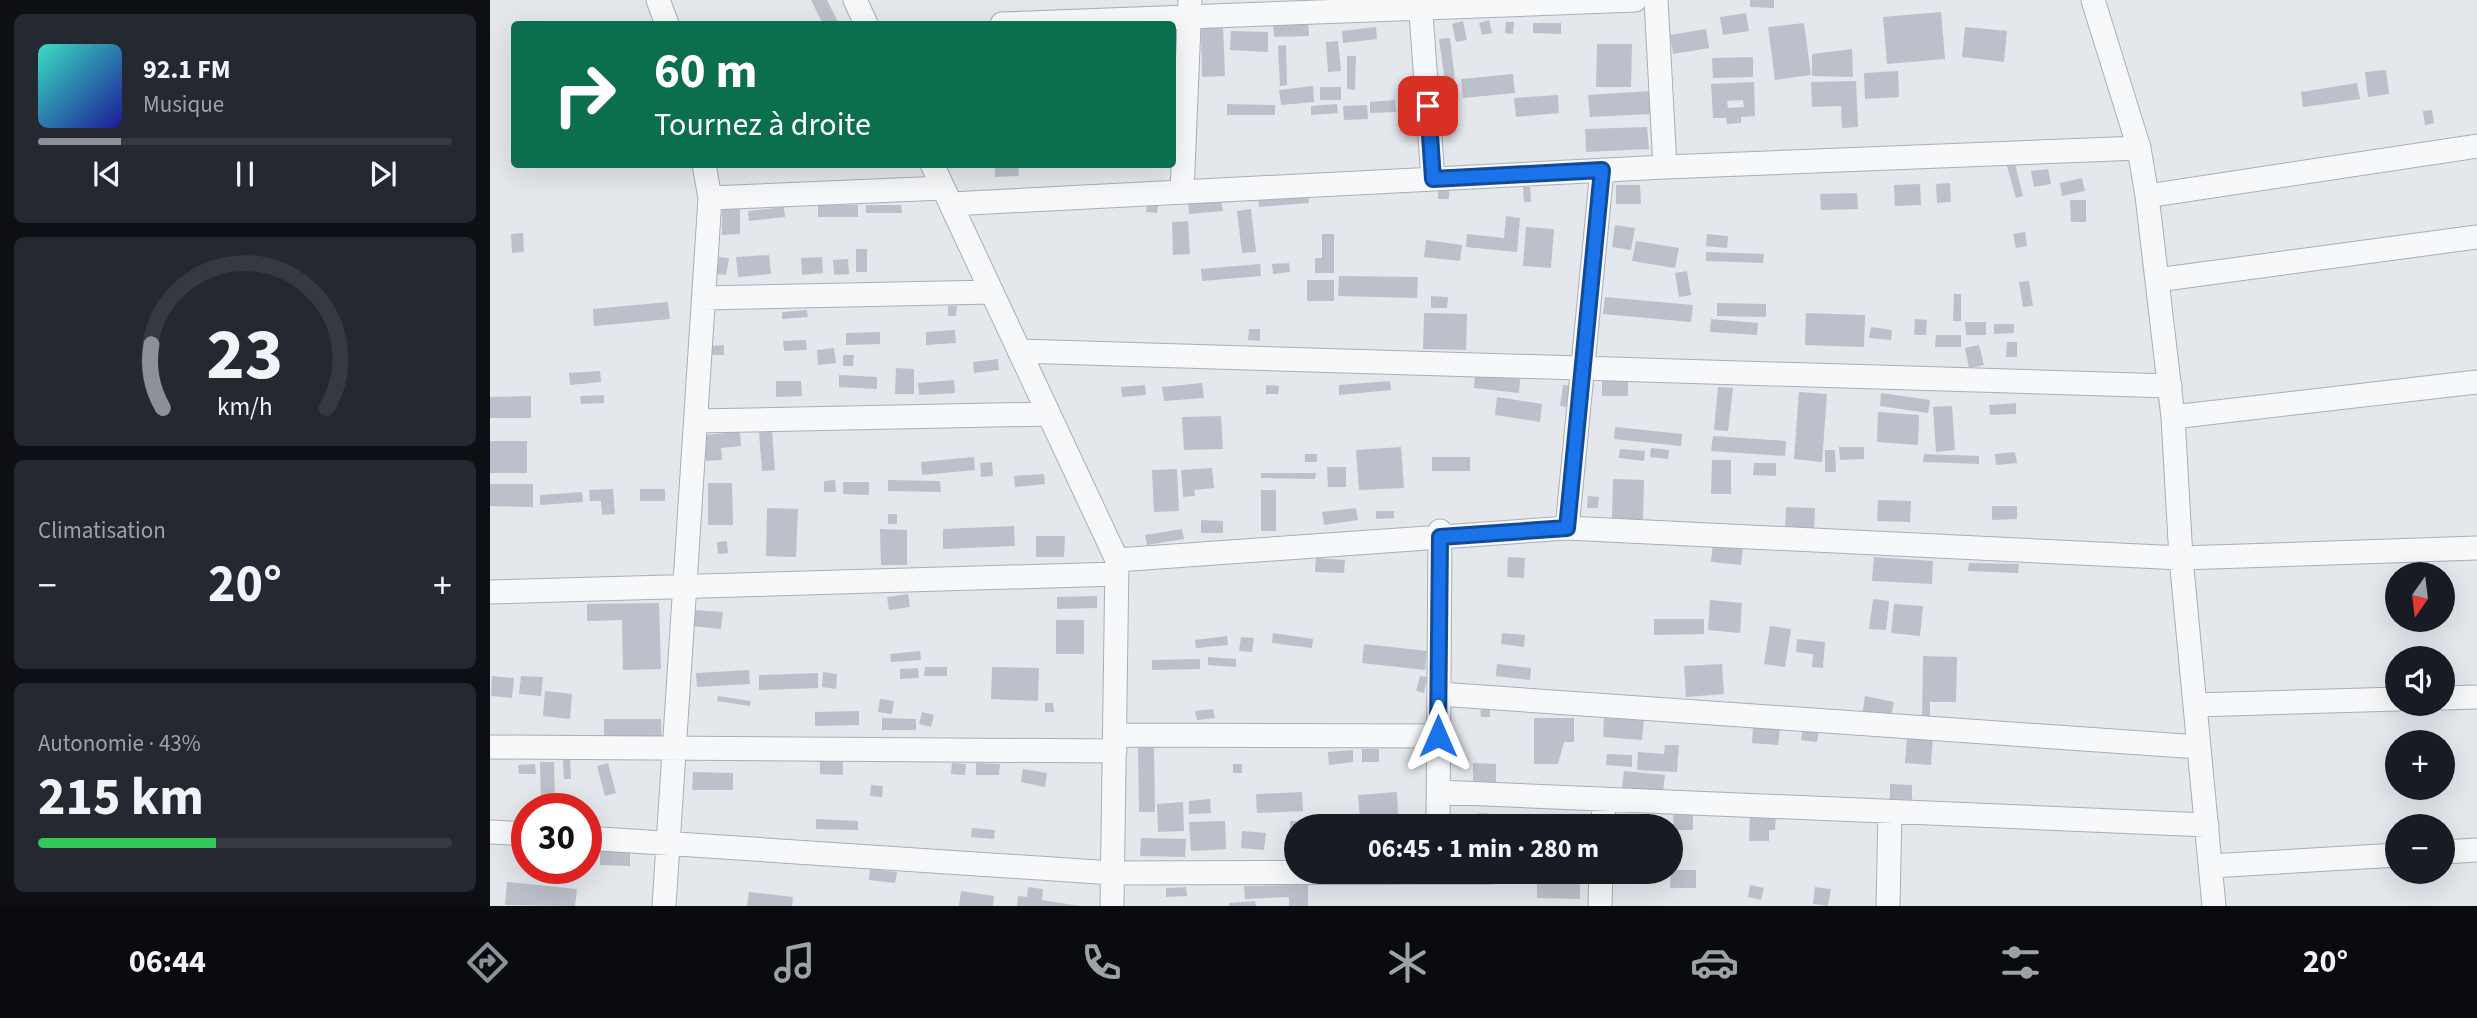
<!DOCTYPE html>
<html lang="fr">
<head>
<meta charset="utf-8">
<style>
	:root { --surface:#171b24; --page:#242831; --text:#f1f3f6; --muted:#9ea1a6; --line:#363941; --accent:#8c9099 }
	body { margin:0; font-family:"Source Sans 3",sans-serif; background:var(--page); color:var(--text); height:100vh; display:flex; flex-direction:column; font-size:26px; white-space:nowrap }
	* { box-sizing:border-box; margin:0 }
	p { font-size:23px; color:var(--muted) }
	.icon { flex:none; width:38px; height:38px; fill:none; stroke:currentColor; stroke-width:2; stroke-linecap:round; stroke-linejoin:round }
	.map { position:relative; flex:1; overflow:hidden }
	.drawer { display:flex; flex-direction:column; gap:14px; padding:14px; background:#0d0f14; width:490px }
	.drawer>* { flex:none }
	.banner { position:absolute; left:21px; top:21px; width:665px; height:147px; border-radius:7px; box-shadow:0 7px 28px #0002; background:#0b6e4f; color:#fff; overflow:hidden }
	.needle { width:46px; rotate:194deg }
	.fabs { position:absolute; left:1895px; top:562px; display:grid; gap:14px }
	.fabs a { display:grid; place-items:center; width:70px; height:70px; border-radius:50%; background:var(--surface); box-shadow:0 7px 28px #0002; font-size:35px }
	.speed { position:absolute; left:21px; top:793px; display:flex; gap:14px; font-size:35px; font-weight:700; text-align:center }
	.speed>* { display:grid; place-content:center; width:91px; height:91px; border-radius:50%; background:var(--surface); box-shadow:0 7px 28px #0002; line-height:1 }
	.speed .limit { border:10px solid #d22; background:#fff; color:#111 }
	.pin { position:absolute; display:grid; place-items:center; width:60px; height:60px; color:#fff; margin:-30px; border-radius:14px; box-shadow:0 4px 10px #0006 }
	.me { position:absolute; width:77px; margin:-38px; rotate:0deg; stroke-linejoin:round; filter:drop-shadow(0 0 5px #0008) }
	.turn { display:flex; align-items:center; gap:24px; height:147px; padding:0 28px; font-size:32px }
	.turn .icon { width:91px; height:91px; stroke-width:2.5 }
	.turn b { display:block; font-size:49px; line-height:60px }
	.big { font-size:52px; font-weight:700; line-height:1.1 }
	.drawer .widget { flex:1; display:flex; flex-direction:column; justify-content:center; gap:10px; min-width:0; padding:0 24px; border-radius:10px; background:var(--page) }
	.drawer .dial { align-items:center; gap:0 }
	.dial svg { height:182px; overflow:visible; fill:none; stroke:var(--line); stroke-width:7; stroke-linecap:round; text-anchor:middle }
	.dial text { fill:var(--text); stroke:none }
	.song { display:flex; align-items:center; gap:21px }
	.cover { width:84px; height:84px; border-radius:10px; background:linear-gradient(135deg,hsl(170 70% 55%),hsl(240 70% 35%)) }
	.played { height:7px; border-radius:4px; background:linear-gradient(90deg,var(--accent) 20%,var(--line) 20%) }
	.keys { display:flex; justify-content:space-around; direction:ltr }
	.heat { display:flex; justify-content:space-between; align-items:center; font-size:38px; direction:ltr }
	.charge { height:10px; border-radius:5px; background:linear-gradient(90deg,#34c759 43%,var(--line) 0) }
	.trip { position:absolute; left:794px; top:814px; width:399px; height:70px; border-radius:35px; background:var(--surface); box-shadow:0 7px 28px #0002; font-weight:700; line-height:70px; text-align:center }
	.menu { display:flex; height:112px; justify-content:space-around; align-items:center; background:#090b0e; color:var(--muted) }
	.menu .icon { width:49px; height:49px }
	.menu .selected { color:var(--accent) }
	.menu b { font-size:32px; color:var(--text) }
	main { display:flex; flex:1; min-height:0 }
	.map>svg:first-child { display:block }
	.building { fill:#bbc0ca; fill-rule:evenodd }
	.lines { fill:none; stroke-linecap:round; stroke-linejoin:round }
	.minor-casing { stroke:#a9aeb7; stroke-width:25 }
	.minor { stroke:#f7f8fa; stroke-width:23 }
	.route-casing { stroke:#114b97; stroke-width:18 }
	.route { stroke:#1a73e8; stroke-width:12 }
</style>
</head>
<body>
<main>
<section class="drawer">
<div class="widget">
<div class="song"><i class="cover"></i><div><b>92.1 FM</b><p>Musique</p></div></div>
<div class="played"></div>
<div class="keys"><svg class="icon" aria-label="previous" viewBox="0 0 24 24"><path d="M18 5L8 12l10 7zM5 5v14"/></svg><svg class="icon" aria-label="pause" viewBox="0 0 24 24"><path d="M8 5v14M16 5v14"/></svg><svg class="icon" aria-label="next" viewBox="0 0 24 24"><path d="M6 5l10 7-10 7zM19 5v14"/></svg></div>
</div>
<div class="widget dial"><svg viewBox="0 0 100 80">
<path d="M14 69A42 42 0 1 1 86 69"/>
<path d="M14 69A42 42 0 0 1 9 41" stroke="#8c9099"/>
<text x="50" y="56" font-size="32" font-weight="700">23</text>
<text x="50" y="72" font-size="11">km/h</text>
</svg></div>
<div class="widget"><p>Climatisation</p>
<div class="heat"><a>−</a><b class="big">20°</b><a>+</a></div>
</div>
<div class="widget"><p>Autonomie · 43%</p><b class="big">215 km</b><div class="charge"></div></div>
</section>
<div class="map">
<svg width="1987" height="906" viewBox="0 0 1987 906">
	<rect width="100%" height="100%" fill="#e4e7ec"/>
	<path class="building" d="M321,0H337L349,24H333Z
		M1260,0H1284V8L1260,7Z
		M1451,12L1455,59L1397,64L1393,17Z
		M1256,13L1259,31L1233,35L1230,17Z
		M999,20L1002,33L992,35L989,23Z
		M973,21L977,40L966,42L962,24Z
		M1016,22H1024L1023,34L1015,33Z
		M818,23L819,36L784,37L783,24Z
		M1043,23H1071V34L1043,33Z
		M1314,23L1321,75L1285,80L1278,27Z
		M711,25H733L735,76L712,77Z
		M886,27L887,39L853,43L852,31Z
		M1475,27L1517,31L1514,62L1472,57Z
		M1216,29L1219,48L1183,54L1180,35Z
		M741,31L778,32V52L740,50Z
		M960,38L965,80L955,82L949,39Z
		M848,41L851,71L838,72L836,42Z
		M1107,44H1142L1141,87H1106Z
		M796,45L797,85L790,86L788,46Z
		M1362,49L1363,77L1322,76V54Z
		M857,56H866L865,90L857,89Z
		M1263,57V77L1223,78L1222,58Z
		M1896,70L1899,94L1878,97L1875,72Z
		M1408,71L1409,97L1375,99L1374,73Z
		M1023,74L1025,93L973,98L971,79Z
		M1366,81L1368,127L1352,128L1351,106L1322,107L1321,82Z
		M1264,82L1265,116L1251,117V123L1237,124L1236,118H1223L1221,84ZM1253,100L1254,107L1238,108L1237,101Z
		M1867,83L1870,99L1813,107L1811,92Z
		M823,86L824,102L791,105L789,90Z
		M830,87H851V100H830Z
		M1160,91L1161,114L1100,117L1098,95Z
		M1068,95L1069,113L1026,117L1024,98Z
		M905,100L906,112L880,113V102Z
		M737,104L785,105V115H737Z
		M847,104L848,113L821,115V106Z
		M877,105L878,119L854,120L853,106Z
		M1942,110L1944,123L1935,125L1933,111Z
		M1157,127L1159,149L1096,152L1095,129Z
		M528,164L529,176L505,177V165Z
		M1525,164L1533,196L1526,198L1517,166Z
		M1558,169L1561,184L1544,187L1541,171Z
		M1592,178L1595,191L1572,196L1570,183Z
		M1460,183L1461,202L1447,203L1446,184Z
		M1430,184L1431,205L1405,206L1404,185Z
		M1126,185H1150L1151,204H1126Z
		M1033,187H1040L1041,202H1034Z
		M948,188H959V199H948Z
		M818,193L819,203L769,207L768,197Z
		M1367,193L1368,209L1331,210L1330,194Z
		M731,198L733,211L699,214L698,201Z
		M658,200L669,201L667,213L656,212Z
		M1580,200H1596V222H1581Z
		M328,205H368V217H328Z
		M376,205H411L412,213H376Z
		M232,207H250V234L232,235Z
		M294,207L295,217L259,221L258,211Z
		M761,209L766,252L752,253L747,211Z
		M1016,216L1030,218L1027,252L976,247L977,234L1014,238Z
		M698,221L700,254L683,255L682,222Z
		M1125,225L1145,228L1141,250L1122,247Z
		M1036,227L1064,229L1061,268L1033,266Z
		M1535,232L1537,246L1526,248L1523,234Z
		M33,233L34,252L22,253L21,234Z
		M832,234H844V273H825V258H832Z
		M1217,234L1238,236L1237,248L1216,246Z
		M936,240L972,245L970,261L934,257Z
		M1146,241L1189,248L1185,268L1142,261Z
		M366,249H377V272H366Z
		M1216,252L1274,254L1273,263L1216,261Z
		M279,255L281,274L248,277L246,257Z
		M229,257L239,258L236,275L227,274Z
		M332,257L333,273L312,275L311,258Z
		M358,259L359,274L344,275L343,260Z
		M799,263L800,272L783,274L782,264Z
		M770,264L771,276L712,281L711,269Z
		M1197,271L1201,295L1189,297L1185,273Z
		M849,276L928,277L927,298L848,296Z
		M817,280H844V301H817Z
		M1539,281L1543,306L1533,307L1529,282Z
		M1464,294H1471V321H1463Z
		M941,296L958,297L957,308H941Z
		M1115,297L1203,305L1201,322L1113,314Z
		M178,302L180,319L104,326L103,309Z
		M1227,303L1276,304V317L1227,316Z
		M458,306H467L466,316H458Z
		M317,310L318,317L292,319V312Z
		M934,313L977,314L976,350L933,349Z
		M1316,313L1375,315L1374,347L1315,345Z
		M1221,319L1268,323L1267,335L1220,332Z
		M1425,319L1437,320L1436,335H1424Z
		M1475,322H1496V335H1476Z
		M1504,324H1524V333L1504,334Z
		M1381,327L1402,330L1401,340L1379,338Z
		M759,329H770V341L758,340Z
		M465,330L466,343L436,345V332Z
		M390,332V344L356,345V333Z
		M1446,335H1471V347H1445Z
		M316,340L317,350L294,351L293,341Z
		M1517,342H1527V357H1516Z
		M234,345V355H221V346Z
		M1489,345L1494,365L1479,368L1475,348Z
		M344,348L346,363L328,365L327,350Z
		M353,355H364L363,366H353Z
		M508,359L509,370L484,373L483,362Z
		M406,368L424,369V394H405Z
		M110,371L111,382L80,385L79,373Z
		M985,374L1030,379L1029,393L984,388Z
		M349,375L387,377V389L349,387Z
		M464,380L465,393L429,395L428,383Z
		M1112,380L1138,381V396H1112Z
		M286,381H311L312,396L286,397Z
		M900,381L901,390L849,395V385Z
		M712,383L714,398L674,401L672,387Z
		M655,385L656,395L632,397L631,387Z
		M776,385L789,386L788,394H776Z
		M1073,385L1086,386L1083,408L1070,406Z
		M1228,387L1243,388L1238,431L1224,430Z
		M1309,392L1337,394L1332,462L1304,459Z
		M1391,393L1440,400L1438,413L1390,406Z
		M114,395V403L91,404L90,396Z
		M41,396V418H0V397Z
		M1007,397L1052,404L1050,422L1005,415Z
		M1526,403V414L1500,415L1499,405Z
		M1462,406L1465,450L1446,452L1443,407Z
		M1388,412L1429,415L1428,445L1387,442Z
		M731,416L733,449L694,450L692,417Z
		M1125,427L1192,434L1191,446L1124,439Z
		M282,431L285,470L272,471L269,432Z
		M250,432L251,446L231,448L232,460L216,461L214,435Z
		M1223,436L1296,441L1295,456L1221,451Z
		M0,441H37V473H0Z
		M911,447L914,488L869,490L866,450Z
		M1349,447H1374V459L1350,460Z
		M1161,448L1179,450L1178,459L1160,457Z
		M1130,449L1155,451L1154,461L1129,458Z
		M1335,450H1345L1346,472H1335Z
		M1525,452L1527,463L1506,465L1505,454Z
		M815,454H827V462H815Z
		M1434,454L1489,456V464L1433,462Z
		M484,457L485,470L432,475L431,462Z
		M942,457H980V471H942Z
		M1222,460H1241V494H1221Z
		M502,462L503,476L491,477L490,463Z
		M1264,463H1286V476L1263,475Z
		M837,467H856V487H838Z
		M722,468L724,488L704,490L705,496L693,497L691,470Z
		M687,469L689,511L664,512L662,470Z
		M771,473H826L825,479L771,478Z
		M554,474L555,484L525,487L524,476Z
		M1123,479L1154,480L1153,519H1122Z
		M345,480L346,492H334V481Z
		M398,480L450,481L451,492L398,491Z
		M353,482H379V495L353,494Z
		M218,483H242L243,525H218Z
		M0,484H43V507L0,506Z
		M123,489L125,514L112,515L111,501H100L99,490Z
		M150,489H175V501H150Z
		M771,490H786V531H771Z
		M92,492L93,502L50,505V495Z
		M1098,496L1109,497L1108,508H1097Z
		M1388,500L1421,501L1420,522L1387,521Z
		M1502,506H1527V519L1502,520Z
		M1296,507L1325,508L1324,528L1295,527Z
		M277,508L308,509L306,557L276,556Z
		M866,508L868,520L834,525L832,512Z
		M886,511H904V518L886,519Z
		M398,514H407V524H398Z
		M711,520L733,521V533H711Z
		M524,526L525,546L453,549V529Z
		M390,529L417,530V565H391Z
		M692,529L694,539L657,545L655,535Z
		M546,536H575L574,557H546Z
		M237,541L238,553L228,554L227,542Z
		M1223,542L1253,546L1251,565L1221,562Z
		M1018,557L1035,558L1034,578L1017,577Z
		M1384,557L1443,561L1442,584L1382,581Z
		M826,558L855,560L854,573L825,572Z
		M1479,563L1529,564L1528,573L1478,571Z
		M418,594L420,607L399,610L397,597Z
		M607,596V608L567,609V597Z
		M1383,599L1399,601L1396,630L1379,629Z
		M1220,600L1252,603L1250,633L1218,630Z
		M169,603L171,669L133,670L132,620L97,621V604Z
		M1404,604L1433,606L1430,636L1401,633Z
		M204,610L233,612L231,629L202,626Z
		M1164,619H1214V634L1164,635Z
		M566,620H594V654H566Z
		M1280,626L1301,629L1295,667L1274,664Z
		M783,633L823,639L822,648L782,643Z
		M1012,633L1035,635L1034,647L1011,644Z
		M737,636L738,645L706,648L705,640Z
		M751,637L764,638L762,652L749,651Z
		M1307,639L1335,642L1333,668L1322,667L1323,654L1306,652Z
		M874,644L937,651L935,670L872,663Z
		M430,651L431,660L401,662L400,654Z
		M1433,656L1467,657L1466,702H1440V722H1432Z
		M718,657L746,659V667L718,665Z
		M710,659V669L662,670V660Z
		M1007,664L1041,668L1040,680L1006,676Z
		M1232,664L1234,694L1196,697L1194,666Z
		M435,667H457V676H434Z
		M502,667L549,668L548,701L501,699Z
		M428,668L429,678L410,679V669Z
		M259,670L260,684L207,687L206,673Z
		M333,672L347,674L346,689L332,687Z
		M328,673V688L269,690V675Z
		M2,676L24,678L22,698L1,696Z
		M31,676L53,677L51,696L29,694Z
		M930,676L937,677L934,693L926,691Z
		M55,691L82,694L80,719L53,716Z
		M228,696L261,701L260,706L227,701Z
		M1375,696L1404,702L1400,721L1372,715Z
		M390,699L404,701L402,714L388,712Z
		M1000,702V717H991L990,703Z
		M555,703H563L564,712H555Z
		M723,709L725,718L707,720L705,711Z
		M369,711V725L325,726V712Z
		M432,712L444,715L441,727L429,724Z
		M392,718L426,719V730H392Z
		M1044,718H1084V742H1074L1068,764H1044Z
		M1114,718L1154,720L1152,740L1113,737Z
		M114,719H171L172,744L114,743Z
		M1263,726L1290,729L1288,745L1262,743Z
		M1313,728L1329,730L1327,742L1311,740Z
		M1417,736L1443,738L1441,765L1415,763Z
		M1175,745H1189L1187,772L1147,770L1148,752L1174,754Z
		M664,747L665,812H649L648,748Z
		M872,749H889V762H872Z
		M863,750V762L839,765L838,752Z
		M1117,754L1142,755V767L1116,765Z
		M80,759L81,779H74L73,760Z
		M330,761L353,762V775L330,774Z
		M50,762H64L65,808H51Z
		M118,763L126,793L115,796L107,766Z
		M462,763L476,764L475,775L461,774Z
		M486,763L510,764L509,775H486Z
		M983,763L1006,764V788H983Z
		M45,764L46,774H29L28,765Z
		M743,764H752V773H743Z
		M533,769L557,773L555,787L531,782Z
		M1134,771L1175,775L1173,792L1132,788Z
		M203,772L243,773V790H202Z
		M1400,784L1422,785V800L1400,799Z
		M381,785L393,786L392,797L380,796Z
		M812,792L813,811L767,813L766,794Z
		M907,792L908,816L870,819L868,795Z
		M720,799L721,813L699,814V801Z
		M693,802L694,831L668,832L667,804Z
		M988,813L1018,815V826H987Z
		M926,814H940V826H926Z
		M1260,814L1286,815L1285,830H1279V841H1259Z
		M1183,815H1203V830H1184Z
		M326,819L368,821V830L326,829Z
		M735,821L736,849L701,851L699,822Z
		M800,821H834V826H807V857H801Z
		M482,828L505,830L504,839L481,837Z
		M752,831L776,833L774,850L751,848Z
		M651,838L696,839L695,857L650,856Z
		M110,849L140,850V866L110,865Z
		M380,869L407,872L405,883L379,880Z
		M1181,870H1206V888H1180Z
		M1136,872H1173L1174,875L1136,876Z
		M1047,880L1090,881V899L1047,898Z
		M17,882L87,889L85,906L15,905Z
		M818,885V906H799V897L755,899L754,886Z
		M1260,885L1274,888L1271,900L1258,897Z
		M538,887L553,889L552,900L590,906H527L528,896L537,897Z
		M696,887L697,896L676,897V888Z
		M1325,887L1341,889L1338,906L1323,904Z
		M471,891L504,896L503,906H469Z
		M259,892L303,897L302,906H257Z
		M765,901L766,906H739V903Z"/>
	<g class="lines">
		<defs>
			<path id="minor" d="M168,0L177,24
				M365,0L376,24
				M930,0L943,179
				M1166,0L1175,167
				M1603,0L1649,148L1657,196L1683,417L1691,558L1724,906
				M512,24L1145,0
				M442,164L627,560L622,906
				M692,192L700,0
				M1657,196L1987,146
				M220,198L453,188
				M461,204L1175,167L1649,148
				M1667,280L1987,237
				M214,298L502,292
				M529,351L1680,386
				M1683,417L1987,382
				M207,421L559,414
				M1077,528L1112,170
				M627,560L1077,528L1691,558L1987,548
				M0,592L627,574
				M949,694L1709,747
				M1953,698L1987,697
				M1705,705L1908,699
				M625,735L948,736
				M0,747L625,751
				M948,792L1717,825
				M948,826L950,531
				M1113,826L1114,799
				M0,832L37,834
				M96,838L623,873L1001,872
				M1953,852L1987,850
				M1721,866L1908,855
				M174,906L220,198L214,164
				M1110,906L1111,872
				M1398,906L1400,812"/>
		</defs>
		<use href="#minor" class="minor-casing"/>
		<use href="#minor" class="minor"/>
	</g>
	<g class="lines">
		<defs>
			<path id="route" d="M938,106L943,179L1112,170L1077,528L950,537L948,736"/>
		</defs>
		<use href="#route" class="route-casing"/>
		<use href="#route" class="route"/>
	</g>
</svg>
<div class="fabs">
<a><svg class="needle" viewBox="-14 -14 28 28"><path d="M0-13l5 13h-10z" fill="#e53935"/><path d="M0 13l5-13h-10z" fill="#9ea1a6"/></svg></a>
<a><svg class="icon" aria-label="sound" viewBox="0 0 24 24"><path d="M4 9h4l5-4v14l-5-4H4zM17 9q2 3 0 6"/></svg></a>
<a>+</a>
<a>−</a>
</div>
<div class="speed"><div class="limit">30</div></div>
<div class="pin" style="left:938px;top:106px;background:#d93025"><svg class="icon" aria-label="arrive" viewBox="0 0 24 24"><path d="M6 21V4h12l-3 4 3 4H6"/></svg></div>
<svg class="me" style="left:948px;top:736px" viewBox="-20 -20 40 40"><path d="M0-17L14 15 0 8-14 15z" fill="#1a73e8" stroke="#fff" stroke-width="4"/></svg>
<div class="trip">06:45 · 1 min · 280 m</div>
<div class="banner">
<div class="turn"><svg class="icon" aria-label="right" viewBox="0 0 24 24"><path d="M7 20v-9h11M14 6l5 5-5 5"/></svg><div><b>60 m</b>Tournez à droite</div></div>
</div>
</div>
</main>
<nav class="menu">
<b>06:44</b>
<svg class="icon selected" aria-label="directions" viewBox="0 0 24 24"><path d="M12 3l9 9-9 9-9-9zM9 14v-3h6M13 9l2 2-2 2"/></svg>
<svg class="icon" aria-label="music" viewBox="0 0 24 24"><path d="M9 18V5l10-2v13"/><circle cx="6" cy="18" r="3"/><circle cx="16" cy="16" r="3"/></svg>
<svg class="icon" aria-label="phone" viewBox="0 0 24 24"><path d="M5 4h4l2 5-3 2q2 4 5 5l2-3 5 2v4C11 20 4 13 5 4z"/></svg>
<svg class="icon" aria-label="climate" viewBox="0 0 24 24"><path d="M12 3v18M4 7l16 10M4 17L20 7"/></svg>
<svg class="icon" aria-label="car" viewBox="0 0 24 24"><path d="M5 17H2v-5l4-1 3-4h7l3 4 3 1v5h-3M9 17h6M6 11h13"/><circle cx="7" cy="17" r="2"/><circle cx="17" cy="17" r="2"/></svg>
<svg class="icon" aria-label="filters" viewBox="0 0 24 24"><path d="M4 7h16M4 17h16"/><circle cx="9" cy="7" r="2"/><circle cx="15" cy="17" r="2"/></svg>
<b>20°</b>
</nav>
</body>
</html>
